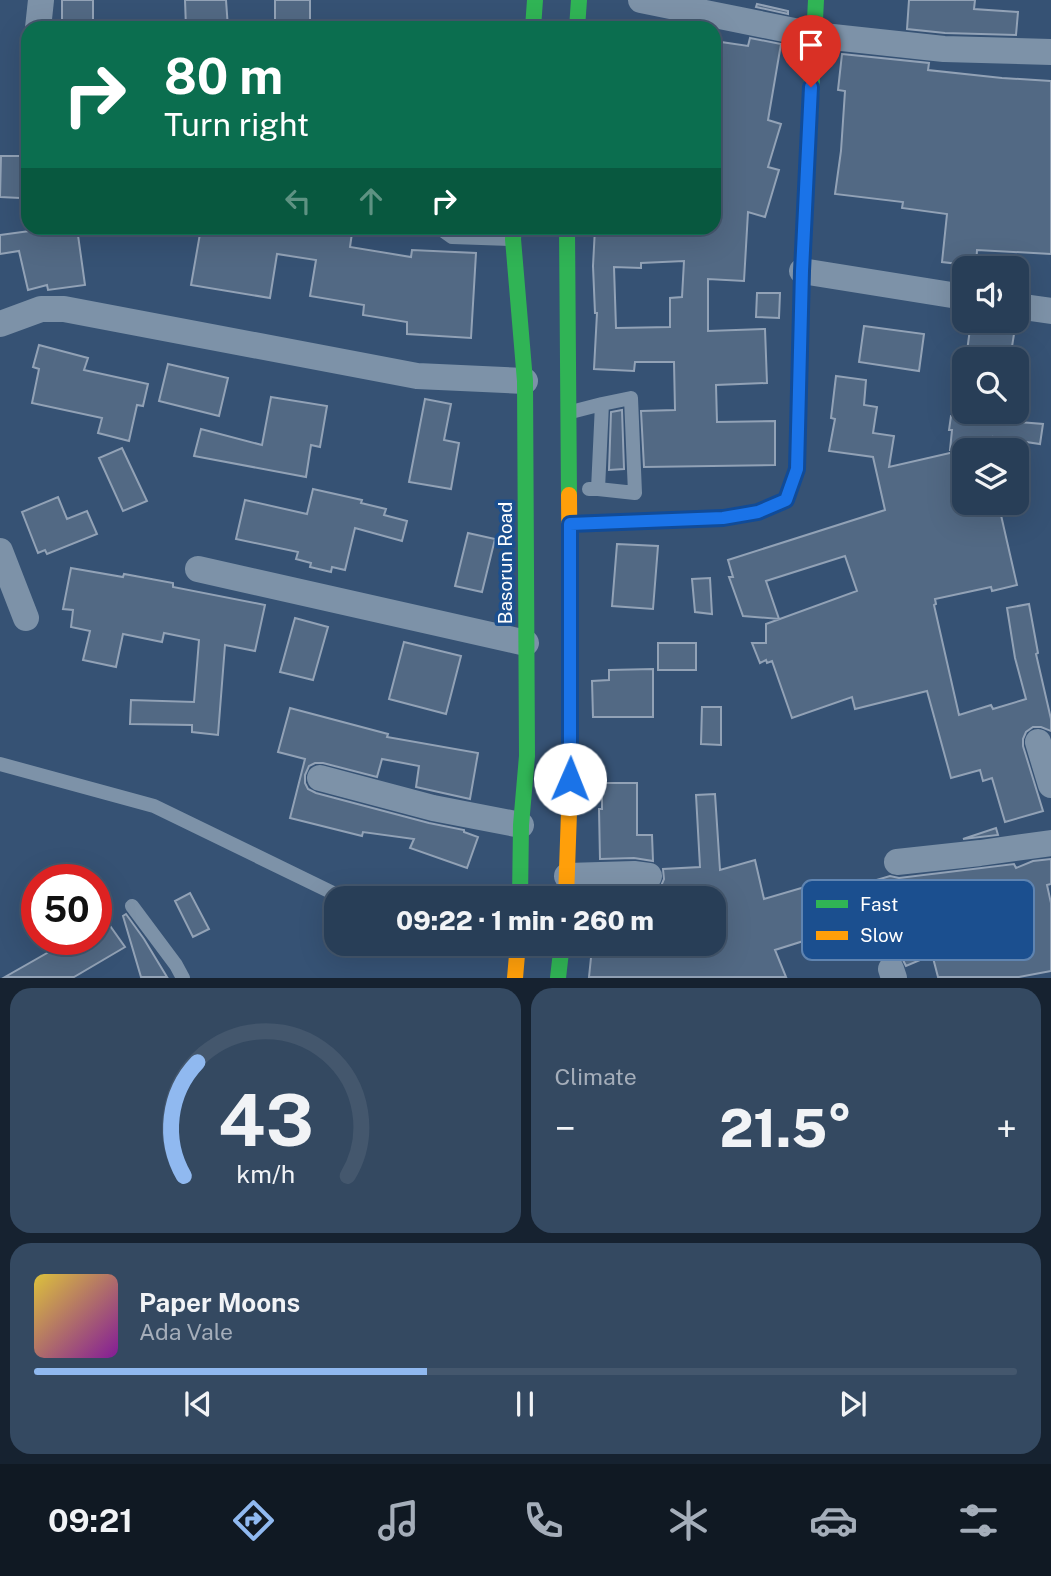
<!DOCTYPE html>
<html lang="en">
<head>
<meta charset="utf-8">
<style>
	:root { --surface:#283e57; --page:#344961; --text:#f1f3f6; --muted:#a5aeba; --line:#44576d; --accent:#90b9f0 }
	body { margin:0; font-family:"Public Sans",sans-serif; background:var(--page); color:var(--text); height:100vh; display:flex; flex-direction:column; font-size:26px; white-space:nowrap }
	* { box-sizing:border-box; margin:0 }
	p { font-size:23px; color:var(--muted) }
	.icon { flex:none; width:38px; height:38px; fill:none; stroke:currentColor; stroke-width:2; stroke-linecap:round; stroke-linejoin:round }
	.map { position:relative; height:978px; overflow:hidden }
	.drawer { display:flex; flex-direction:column; gap:10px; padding:10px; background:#162230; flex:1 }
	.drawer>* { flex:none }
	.banner { position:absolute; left:21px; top:21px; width:700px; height:214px; border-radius:21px; box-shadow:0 7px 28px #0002,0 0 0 2px var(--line); background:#0b6e4f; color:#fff; overflow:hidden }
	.controls { position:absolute; left:952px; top:256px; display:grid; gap:14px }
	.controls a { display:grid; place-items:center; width:77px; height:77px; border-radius:14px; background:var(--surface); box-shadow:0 7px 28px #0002,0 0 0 2px var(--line); font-size:35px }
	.speed { position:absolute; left:21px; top:864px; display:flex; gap:14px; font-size:35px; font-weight:700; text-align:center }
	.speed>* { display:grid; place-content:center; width:91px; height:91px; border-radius:50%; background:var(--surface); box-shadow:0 7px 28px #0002,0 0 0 2px var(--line); line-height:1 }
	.speed .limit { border:10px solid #d22; background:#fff; color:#111 }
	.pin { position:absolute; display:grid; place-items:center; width:60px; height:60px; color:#fff; margin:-72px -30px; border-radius:50% 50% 50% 0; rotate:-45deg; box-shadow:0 0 7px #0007 }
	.pin .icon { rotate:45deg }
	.me { position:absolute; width:77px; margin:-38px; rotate:1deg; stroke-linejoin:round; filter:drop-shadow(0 0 5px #0008) }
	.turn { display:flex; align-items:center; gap:24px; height:147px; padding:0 28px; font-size:32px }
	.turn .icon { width:91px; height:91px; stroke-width:2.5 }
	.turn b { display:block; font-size:49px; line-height:60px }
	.lanes { display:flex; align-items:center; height:66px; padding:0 28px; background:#0003; justify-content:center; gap:35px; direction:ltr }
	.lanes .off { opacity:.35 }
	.big { font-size:52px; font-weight:800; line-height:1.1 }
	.drawer .widget { flex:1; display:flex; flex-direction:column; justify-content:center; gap:10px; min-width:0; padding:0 24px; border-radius:21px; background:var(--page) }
	.drawer .dial { align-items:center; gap:0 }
	.dial svg { height:182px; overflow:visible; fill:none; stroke:var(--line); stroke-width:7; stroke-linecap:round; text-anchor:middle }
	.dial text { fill:var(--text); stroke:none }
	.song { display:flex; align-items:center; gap:21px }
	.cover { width:84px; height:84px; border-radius:10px; background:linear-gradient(135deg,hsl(50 70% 55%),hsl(290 70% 35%)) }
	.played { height:7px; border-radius:4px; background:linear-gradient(90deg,var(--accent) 40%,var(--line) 40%) }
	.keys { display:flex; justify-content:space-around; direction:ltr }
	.heat { display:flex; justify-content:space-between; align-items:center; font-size:38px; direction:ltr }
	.drawer .tiles { flex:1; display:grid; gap:10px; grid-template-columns:1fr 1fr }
	.widget:last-child { grid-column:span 2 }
	.trip { position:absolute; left:324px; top:886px; width:402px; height:70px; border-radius:21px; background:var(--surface); box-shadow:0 7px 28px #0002,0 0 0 2px var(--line); font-weight:800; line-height:70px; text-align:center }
	.menu { display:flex; height:112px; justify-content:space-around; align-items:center; background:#101923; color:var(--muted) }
	.menu .icon { width:49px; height:49px }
	.menu .current { color:var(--accent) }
	.menu b { font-size:32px; color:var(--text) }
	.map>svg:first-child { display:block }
	.building { fill:#526984; stroke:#92a2b6; stroke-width:2; fill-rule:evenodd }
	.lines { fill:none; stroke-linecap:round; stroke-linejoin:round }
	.lane { stroke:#7d92a8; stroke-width:14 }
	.street { stroke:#7d92a8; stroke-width:26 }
	.fast { stroke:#30b455; stroke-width:16 }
	.slow { stroke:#ff9f0a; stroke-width:16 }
	.route-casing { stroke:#114b97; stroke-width:18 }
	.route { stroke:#1a73e8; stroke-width:12 }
	.labels { text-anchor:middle; stroke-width:7; stroke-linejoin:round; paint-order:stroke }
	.street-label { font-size:19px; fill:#fff; stroke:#1b4f8f }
	.key { fill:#1b4f8f; stroke:#5f84b1; stroke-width:2 }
	.key-label { font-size:19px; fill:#fff }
</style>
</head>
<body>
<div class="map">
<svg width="1051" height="978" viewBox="0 0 1051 978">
	<rect width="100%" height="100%" fill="#365274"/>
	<path class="building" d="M62,0H93V28H62Z
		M185,0H226L228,28H186Z
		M275,0H310V28H275Z
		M909,0H975L974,9L1018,12L1016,35L945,33L907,29Z
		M757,4L788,11V14L756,7Z
		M750,38L781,44L768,120L781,124L768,167L779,170L765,217L748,212L744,281L708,279V331L765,329L767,383L716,385L717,422L775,421V465L644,467L641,411L675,410L674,362H635L634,371L594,369L597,313H595L593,266L595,228H714V41L748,46ZM684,261L682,297L670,298V327L616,328L614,267L641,268V263Z
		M842,54L929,63L928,70L1002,78L1051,81V254L977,250L976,266L942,262L947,214L902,208L903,202L835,194L841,151L845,91L838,90Z
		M1,156H21L20,198L0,197Z
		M52,228H77L85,285L48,290L47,285L28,290L19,251L0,254V235Z
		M201,228H321L352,233L350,247L411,257L412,250L476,253L471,338L407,334V322L363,315L364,305L310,296L316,260L277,254L270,298L191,285Z
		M757,293H780L779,318L756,317Z
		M971,321L1015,328L1010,359H966Z
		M864,326L924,334L919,371L859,362Z
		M39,345L88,358L84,370L148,384L143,406L137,405L129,441L98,433L102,418L32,403L39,369L33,367Z
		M168,364L228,378L219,416L159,401Z
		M836,376L866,380L864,405L877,407L873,433L894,436L889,467L963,450H950L952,430H949L951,416L1043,424L1040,444L993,437L992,445L985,444L986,450H964V502H998L1017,585L992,591L991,587L935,599L936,604L934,605L959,715L991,705L993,709L1026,699L1015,658L1007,608L1029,604L1038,653L1036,654L1051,719V731L1041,727H1033L1026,732L1023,739V746L1043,811L1005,822L992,778L983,781L980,770L951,778L927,691L855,709L852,697L792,718L772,661L767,663L766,660L760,663L752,643H766V624L857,591L845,556L766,581L779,619L743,616L729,577H733L728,560L885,510L873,457L829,451L835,419L831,418Z
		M271,397L327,406L320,447L311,445L306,477L194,456L201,429L262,445Z
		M425,399L451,404L444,440L459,443L451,489L409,482Z
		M622,410L624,469L609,470L611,412Z
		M122,448L147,501L123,511L99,458Z
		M313,489L362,500L361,503L386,509L384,515L407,521L402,541L355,528L345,570L332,567L331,572L310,567L311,563L296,559L298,552L236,539L245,500L307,514Z
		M58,497L67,519L87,511L97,534L47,554L45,550L38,553L22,512Z
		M468,533L495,539L482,592L455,586Z
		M617,544L658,546L653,609L612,606Z
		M71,568L123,577L124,574L173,583V587L265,605L255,651L225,645L218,735L192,732V725L130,724L131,700L194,702L199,640L164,633L162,642L123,634L116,667L83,660L90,631L71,627L73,610L63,609Z
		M710,578L712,614L695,612L692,579Z
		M295,618L328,627L313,680L280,672Z
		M404,642L461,656L446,714L389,699Z
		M658,643H696V670H658Z
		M653,669V717H593L592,681L609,680V670Z
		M702,707H721V745L701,744Z
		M290,708L388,734L387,737L478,753L470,799L416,787L419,766L382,759L377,777L323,763H315L309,766L305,775V783L308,789L316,793L429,823L464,830V832L478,837L467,868L410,848L414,839L363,832L362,836L290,818L305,759L278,752Z
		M602,783H637V835H652L653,861L634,858L600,859L599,809H602Z
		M715,794L720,870L755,860L764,899L815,884L829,933L775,950L786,977H589L592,948L656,954L657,943H714V898H600V891H654L661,886L664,879L663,869L700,867L696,795Z
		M996,828L998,835L963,839Z
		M1051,859V884L1047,885L1051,903V971L1019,977H938L932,954L966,945L960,927L1008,909L1000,886L874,922L863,884L890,876L899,878L1014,864L1016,868L1033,861Z
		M190,893L209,929L193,937L175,901Z
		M96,906L125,947L74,977H5L70,940H96Z
		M126,914L144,939L167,977H141L123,916Z
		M920,942L925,958L906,966L902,958L894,954L893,952Z"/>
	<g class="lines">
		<path class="lane" d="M443,228L445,232L452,237L512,239
			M571,412L602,404L598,489H589
			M598,489L635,493L631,398L602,404
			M0,764L154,806L333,893L350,898
			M132,906L176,965L183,978"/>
		<path class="street" d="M641,0L814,35L944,49L1051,52
			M38,28L41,0
			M802,271L964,297
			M1017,306L1051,311
			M0,324L41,309H64L417,376L525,381
			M0,551L26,618
			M198,569L526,643
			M1038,742L1051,785
			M320,778L433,808L521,825
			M897,862L980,853L1051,843
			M567,876L634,874L649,876
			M891,969L894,978"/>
		<path class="fast" d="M533,28L535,0
			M577,28L579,0
			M514,228L513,239L525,381L527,756L521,825L520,898
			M567,228L569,495
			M570,524L723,518L758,512L786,500L797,469L802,271L816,0
			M558,978L562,943"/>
		<path class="slow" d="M566,898L571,755L569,495
			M515,978L518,943"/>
	</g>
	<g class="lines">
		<defs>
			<path id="route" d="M570,779V524L723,518L758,512L786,500L797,469L802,271L811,87"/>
		</defs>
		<use href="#route" class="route-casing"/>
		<use href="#route" class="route"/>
	</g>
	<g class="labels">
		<g class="street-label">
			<text transform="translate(505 563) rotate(-90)" y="7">Basorun Road</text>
		</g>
	</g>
	<rect x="802" y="880" width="232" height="80" rx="10" class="key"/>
	<rect x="816" y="900" width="32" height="8" fill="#30b455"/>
	<rect x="816" y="931" width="32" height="9" fill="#ff9f0a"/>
	<g class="key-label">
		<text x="860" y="911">Fast</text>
		<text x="860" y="942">Slow</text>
	</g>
</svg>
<div class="controls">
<a><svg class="icon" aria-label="sound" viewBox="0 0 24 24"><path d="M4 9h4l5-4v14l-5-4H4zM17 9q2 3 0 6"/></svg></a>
<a><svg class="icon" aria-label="search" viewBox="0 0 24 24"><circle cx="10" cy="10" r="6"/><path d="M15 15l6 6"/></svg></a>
<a><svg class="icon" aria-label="layers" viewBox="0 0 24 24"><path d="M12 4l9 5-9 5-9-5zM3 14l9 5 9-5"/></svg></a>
</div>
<div class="speed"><div class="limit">50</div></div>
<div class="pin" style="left:811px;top:87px;background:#d93025"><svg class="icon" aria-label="arrive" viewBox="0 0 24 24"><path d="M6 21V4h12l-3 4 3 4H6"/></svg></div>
<svg class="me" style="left:570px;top:779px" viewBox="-20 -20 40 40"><circle r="19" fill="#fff"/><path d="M0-13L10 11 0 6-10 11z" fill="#1a73e8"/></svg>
<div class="trip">09:22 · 1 min · 260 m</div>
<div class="banner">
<div class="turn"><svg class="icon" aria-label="right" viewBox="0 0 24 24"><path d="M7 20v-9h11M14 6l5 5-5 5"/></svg><div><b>80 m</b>Turn right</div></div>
<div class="lanes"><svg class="icon off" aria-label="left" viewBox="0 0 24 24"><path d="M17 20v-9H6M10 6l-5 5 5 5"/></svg><svg class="icon off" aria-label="ahead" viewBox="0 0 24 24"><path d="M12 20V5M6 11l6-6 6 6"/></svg><svg class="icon" aria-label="right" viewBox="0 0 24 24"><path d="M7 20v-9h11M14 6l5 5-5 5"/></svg></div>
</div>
</div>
<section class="drawer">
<div class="tiles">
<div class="widget dial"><svg viewBox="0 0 100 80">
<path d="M14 69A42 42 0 1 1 86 69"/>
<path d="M14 69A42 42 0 0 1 20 19" stroke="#90b9f0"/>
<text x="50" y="56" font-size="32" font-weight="700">43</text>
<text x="50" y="72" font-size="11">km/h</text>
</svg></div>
<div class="widget"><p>Climate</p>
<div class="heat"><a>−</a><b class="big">21.5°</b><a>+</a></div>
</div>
<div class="widget">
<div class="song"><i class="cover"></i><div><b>Paper Moons</b><p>Ada Vale</p></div></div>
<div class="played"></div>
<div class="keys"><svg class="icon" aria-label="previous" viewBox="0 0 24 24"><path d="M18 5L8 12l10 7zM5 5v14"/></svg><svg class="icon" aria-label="pause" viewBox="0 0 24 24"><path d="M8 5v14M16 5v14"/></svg><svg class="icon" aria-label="next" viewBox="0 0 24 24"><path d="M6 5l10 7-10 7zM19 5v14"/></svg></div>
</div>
</div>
</section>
<nav class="menu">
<b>09:21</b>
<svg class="icon current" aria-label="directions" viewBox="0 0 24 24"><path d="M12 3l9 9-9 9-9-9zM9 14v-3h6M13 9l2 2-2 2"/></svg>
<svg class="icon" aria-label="music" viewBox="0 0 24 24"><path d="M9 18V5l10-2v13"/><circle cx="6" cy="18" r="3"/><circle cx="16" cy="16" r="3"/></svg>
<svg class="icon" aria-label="phone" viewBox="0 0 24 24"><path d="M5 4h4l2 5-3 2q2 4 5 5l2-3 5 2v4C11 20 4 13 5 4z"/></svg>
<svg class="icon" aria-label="climate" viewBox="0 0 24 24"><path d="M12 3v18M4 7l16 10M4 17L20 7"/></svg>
<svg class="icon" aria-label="car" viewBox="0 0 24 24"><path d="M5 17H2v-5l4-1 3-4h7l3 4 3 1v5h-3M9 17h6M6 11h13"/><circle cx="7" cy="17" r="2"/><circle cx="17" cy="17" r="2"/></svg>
<svg class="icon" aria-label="filters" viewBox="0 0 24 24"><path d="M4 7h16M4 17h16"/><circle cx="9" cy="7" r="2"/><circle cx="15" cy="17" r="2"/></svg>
</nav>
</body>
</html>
